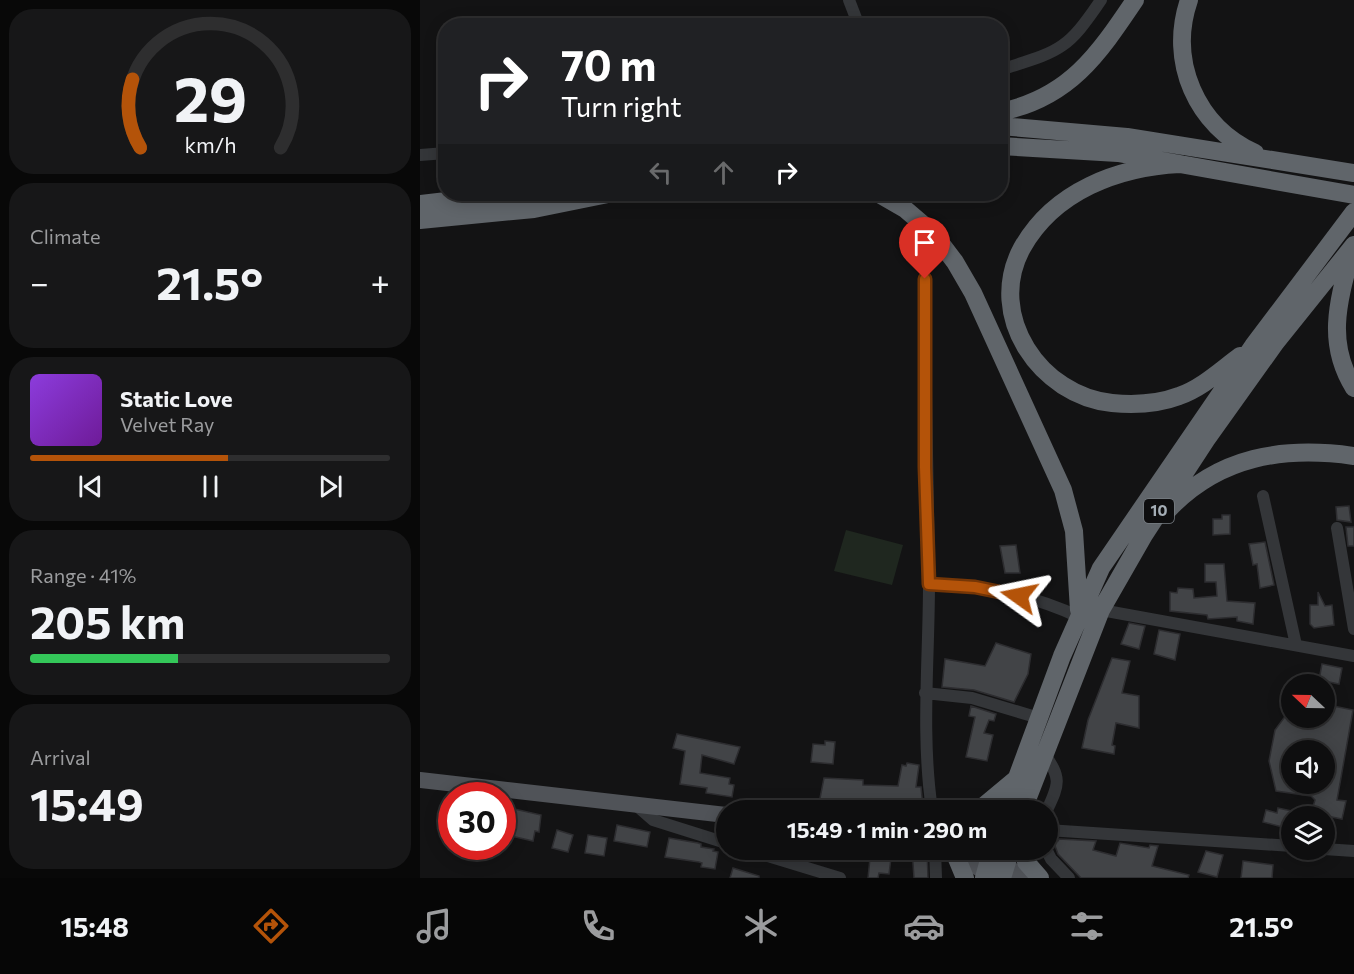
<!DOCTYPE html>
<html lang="en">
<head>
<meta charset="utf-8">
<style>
	:root { --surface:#0e0e0f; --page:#171718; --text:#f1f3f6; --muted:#9b9c9e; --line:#2e2e2f; --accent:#b45309 }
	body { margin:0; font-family:Commissioner,sans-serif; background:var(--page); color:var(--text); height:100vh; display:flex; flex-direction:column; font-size:22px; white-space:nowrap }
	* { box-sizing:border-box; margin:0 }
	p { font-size:20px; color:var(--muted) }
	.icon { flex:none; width:33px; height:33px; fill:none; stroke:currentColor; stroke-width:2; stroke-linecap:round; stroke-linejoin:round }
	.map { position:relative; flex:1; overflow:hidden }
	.drawer { display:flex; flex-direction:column; gap:9px; padding:9px; background:#080808; width:420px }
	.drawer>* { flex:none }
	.top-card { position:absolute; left:18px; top:18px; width:570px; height:183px; border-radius:24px; box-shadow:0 3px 15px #0003,0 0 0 2px var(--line); background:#202124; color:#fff; overflow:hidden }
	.needle { width:39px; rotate:292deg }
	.tools { position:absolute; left:861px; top:674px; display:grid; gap:12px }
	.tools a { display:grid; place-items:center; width:54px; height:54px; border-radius:50%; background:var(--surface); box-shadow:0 3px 15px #0003,0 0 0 2px var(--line); font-size:30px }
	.speed { position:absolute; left:18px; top:782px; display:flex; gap:12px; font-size:30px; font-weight:700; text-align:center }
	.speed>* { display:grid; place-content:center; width:78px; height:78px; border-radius:50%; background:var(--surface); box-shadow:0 3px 15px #0003,0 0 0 2px var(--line); line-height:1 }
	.speed .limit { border:9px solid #d22; background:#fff; color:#111 }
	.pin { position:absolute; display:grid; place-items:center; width:51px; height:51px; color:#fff; margin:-62px -26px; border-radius:50% 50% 50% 0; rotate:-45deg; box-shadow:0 0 6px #0007 }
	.pin .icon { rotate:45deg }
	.me { position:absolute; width:66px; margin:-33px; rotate:282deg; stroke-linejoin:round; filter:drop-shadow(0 0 4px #0008) }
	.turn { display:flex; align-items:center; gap:21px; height:126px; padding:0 24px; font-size:27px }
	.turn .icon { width:78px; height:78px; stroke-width:2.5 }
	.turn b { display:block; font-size:42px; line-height:51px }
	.lanes { display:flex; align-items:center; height:57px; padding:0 24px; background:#0003; justify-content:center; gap:30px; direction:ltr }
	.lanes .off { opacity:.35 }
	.big { font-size:45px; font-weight:700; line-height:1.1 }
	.drawer .tile { flex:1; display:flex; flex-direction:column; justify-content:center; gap:9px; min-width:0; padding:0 21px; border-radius:24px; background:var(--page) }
	.drawer .dial { align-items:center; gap:0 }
	.dial svg { height:156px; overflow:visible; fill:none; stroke:var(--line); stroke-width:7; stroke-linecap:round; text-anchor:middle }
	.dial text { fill:var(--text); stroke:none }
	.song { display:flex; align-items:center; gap:18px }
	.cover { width:72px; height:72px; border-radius:9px; background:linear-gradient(135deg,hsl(270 70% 55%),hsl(280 70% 35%)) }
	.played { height:6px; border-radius:3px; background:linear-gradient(90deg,var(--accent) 55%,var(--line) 55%) }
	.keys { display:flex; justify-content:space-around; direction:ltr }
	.heat { display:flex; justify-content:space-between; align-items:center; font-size:33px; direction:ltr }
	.charge { height:9px; border-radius:4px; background:linear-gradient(90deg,#34c759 41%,var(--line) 0) }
	.trip { position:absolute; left:296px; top:800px; width:342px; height:60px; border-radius:30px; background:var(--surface); box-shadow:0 3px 15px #0003,0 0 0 2px var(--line); font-weight:700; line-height:60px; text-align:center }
	.dock { display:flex; height:96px; justify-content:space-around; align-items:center; background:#060606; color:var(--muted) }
	.dock .icon { width:42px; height:42px }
	.dock .active { color:var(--accent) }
	.dock b { font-size:27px; color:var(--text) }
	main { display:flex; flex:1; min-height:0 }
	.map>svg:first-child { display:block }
	.green { fill:#1f271f }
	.building { fill:#424447; stroke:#2d2d30; stroke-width:1.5; fill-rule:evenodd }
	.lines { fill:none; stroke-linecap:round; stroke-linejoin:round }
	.minor { stroke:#343639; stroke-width:12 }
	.major { stroke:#505358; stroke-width:16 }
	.highway { stroke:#60656a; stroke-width:18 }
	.route-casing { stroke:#753606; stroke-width:15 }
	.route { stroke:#b45309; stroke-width:10 }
	.labels { text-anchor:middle; stroke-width:6; stroke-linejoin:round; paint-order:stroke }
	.shield { fill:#0e0e0f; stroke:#777d83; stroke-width:1.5 }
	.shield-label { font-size:15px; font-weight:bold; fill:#a4adb5 }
</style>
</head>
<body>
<main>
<section class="drawer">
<div class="tile dial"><svg viewBox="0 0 100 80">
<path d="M14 69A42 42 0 1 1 86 69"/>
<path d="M14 69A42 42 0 0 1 10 34" stroke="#b45309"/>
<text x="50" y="56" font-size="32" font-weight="700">29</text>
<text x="50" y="72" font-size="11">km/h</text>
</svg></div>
<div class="tile"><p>Climate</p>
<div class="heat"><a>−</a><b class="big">21.5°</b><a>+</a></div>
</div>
<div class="tile">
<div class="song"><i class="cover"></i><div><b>Static Love</b><p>Velvet Ray</p></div></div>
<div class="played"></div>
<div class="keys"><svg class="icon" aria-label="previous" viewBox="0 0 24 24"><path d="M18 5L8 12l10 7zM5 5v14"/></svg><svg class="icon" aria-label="pause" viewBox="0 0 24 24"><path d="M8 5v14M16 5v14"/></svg><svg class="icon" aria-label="next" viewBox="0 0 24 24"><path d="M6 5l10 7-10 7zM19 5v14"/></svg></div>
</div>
<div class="tile"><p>Range · 41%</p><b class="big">205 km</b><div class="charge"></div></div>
<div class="tile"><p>Arrival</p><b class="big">15:49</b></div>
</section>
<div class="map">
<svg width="934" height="878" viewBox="0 0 934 878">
	<rect width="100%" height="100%" fill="#131314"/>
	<path class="green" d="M426,530L483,545L472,585L414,571Z"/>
	<path class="building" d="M929,506L931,522L917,520L916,507Z
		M802,515H810V534L793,535V519H802Z
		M926,527H934V546H928Z
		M845,542L854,585L840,588L837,564L833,565L829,544Z
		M596,545L600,573H585L580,546Z
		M785,564H804L807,601L835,603L833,624L817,621V617L788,619L787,615L750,611V592L757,593L758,588L773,589L774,598L797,596L796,582H785Z
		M898,592L905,606L912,605L914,625L894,628L890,624V605H898Z
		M709,623L725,626L719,649L701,644Z
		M739,630L760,634L755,660L734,654Z
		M576,643L611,654L608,674L594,702L554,690L522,687L525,659L565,666Z
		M692,658L710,661L702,693L719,696V728L696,723L692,745L695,746L694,754L662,748L668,720Z
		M902,664L922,668L919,684L899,680Z
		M904,704L933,710L917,800L926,801L922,819L891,813L895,800L891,796L856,791L849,761L855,730L872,707V717H904ZM872,750H904V783H872Z
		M551,706L576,714L574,721L569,720L564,733L573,735L567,761L546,757L555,717L549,716Z
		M257,734L320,747L314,764L282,755L280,773L310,778L309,784L314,785L312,797L286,793L287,788L260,784L265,751L253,748Z
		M405,741L415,742L413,764L391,762L393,744L405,745Z
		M487,763L499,765L496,787H501L503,807L453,804L454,800L416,799L415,804L399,803L404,778L443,780V785L478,786L482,765L486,766Z
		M90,808L121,815L119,832L115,831L113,841L87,835Z
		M858,808L872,811L870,829L843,822L846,810L857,813Z
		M197,825L230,832L227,847L194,841Z
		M137,830L153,835L148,852L132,848Z
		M168,835L187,838L184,856L165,853Z
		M249,838L278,843L281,844V847L294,849L293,851L298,852L295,869L281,867L282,863L279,862L245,857Z
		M639,839L676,841L673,850L696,856L700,843L729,848L730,845L738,846L732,866L769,875L768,878H661L638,854L633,840L638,841Z
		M492,849H507L508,878H494Z
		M786,851L803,855L797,877L778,872Z
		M454,856L471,858L469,874L459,873L458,878H448L450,858H454Z
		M823,861L853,865L852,878H821Z
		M313,868L339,876V878H310Z"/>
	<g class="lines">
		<path class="minor" d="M429,0L439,26
			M580,70C639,51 646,52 681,0
			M0,155L26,153
			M505,279C505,380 508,482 509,583C509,659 501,735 512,810
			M843,496L876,645
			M917,528L934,629
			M509,584C560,585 613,595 659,617
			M681,610L934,656
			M505,693L552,698L619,718
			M624,753C641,778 640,783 627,810
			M217,806L233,820L306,843
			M627,830L872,846
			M325,849L420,878
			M515,849L516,878
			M626,849L631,859L649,878
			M904,849L934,851"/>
		<path class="major" d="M0,780L306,815
			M527,849L575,878
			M550,849L608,878"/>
		<path class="highway" d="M769,0C748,61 776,126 835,153
			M580,112C649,98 678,55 715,0
			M580,126L707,137L934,173
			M580,146L698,153L934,195
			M760,164C698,167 634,191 602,248C565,316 621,396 692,403C714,405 738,404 759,396C782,388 801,370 820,356
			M459,194L485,209L513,233L535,262L553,293L643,490L654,531L659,610
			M0,204L86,194
			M0,220L114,209L188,194
			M931,254C918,302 906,343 934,388
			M748,510C799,456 863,446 934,456
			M559,810L595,780
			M585,810L642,656L681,568L833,346L934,212
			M603,810L681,610L724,535L786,440L856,342L934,245
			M604,849L606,862L620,878
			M535,854L545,878
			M564,878L572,849
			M582,878L591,849"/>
	</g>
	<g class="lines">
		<defs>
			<path id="route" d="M505,279V467L509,584L555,587L599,596"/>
		</defs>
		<use href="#route" class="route-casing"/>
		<use href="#route" class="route"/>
	</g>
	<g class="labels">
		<rect class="shield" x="724" y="499" width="30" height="24" rx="4.5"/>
		<g class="shield-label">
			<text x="739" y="516">10</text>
		</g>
	</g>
</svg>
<div class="tools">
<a><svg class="needle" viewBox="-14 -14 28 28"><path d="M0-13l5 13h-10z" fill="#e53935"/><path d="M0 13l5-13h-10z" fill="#9b9c9e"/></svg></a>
<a><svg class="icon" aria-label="sound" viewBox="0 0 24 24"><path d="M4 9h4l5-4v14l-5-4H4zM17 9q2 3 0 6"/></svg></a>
<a><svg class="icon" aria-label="layers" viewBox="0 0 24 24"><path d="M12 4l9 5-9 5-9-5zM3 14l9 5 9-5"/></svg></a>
</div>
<div class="speed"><div class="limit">30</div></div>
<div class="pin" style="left:505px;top:279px;background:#d93025"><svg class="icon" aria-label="arrive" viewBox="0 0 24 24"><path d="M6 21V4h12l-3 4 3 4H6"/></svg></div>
<svg class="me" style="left:599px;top:596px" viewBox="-20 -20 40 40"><path d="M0-17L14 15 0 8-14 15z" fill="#b45309" stroke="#fff" stroke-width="4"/></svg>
<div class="trip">15:49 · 1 min · 290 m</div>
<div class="top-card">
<div class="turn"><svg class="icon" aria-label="right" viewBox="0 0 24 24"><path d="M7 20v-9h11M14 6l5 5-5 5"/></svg><div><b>70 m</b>Turn right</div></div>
<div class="lanes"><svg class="icon off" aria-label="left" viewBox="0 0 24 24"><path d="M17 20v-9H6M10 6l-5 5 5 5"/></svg><svg class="icon off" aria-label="ahead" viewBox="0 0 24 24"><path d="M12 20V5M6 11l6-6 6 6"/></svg><svg class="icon" aria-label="right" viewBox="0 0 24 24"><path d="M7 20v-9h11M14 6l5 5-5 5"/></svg></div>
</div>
</div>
</main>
<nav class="dock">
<b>15:48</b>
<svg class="icon active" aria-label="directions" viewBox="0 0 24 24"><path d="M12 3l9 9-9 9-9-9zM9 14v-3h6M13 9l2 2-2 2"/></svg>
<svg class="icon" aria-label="music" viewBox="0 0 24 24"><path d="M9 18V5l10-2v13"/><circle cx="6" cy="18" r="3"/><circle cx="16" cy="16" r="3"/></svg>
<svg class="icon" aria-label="phone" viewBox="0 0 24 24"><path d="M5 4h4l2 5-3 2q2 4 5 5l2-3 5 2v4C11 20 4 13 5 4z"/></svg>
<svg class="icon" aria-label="climate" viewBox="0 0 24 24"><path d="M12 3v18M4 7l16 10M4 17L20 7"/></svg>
<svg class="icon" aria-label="car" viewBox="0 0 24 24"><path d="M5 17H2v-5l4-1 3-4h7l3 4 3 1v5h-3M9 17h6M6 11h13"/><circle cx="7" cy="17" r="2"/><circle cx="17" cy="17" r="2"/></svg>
<svg class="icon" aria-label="filters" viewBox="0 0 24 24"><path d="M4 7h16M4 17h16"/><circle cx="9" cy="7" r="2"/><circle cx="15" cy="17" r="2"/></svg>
<b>21.5°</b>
</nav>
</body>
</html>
